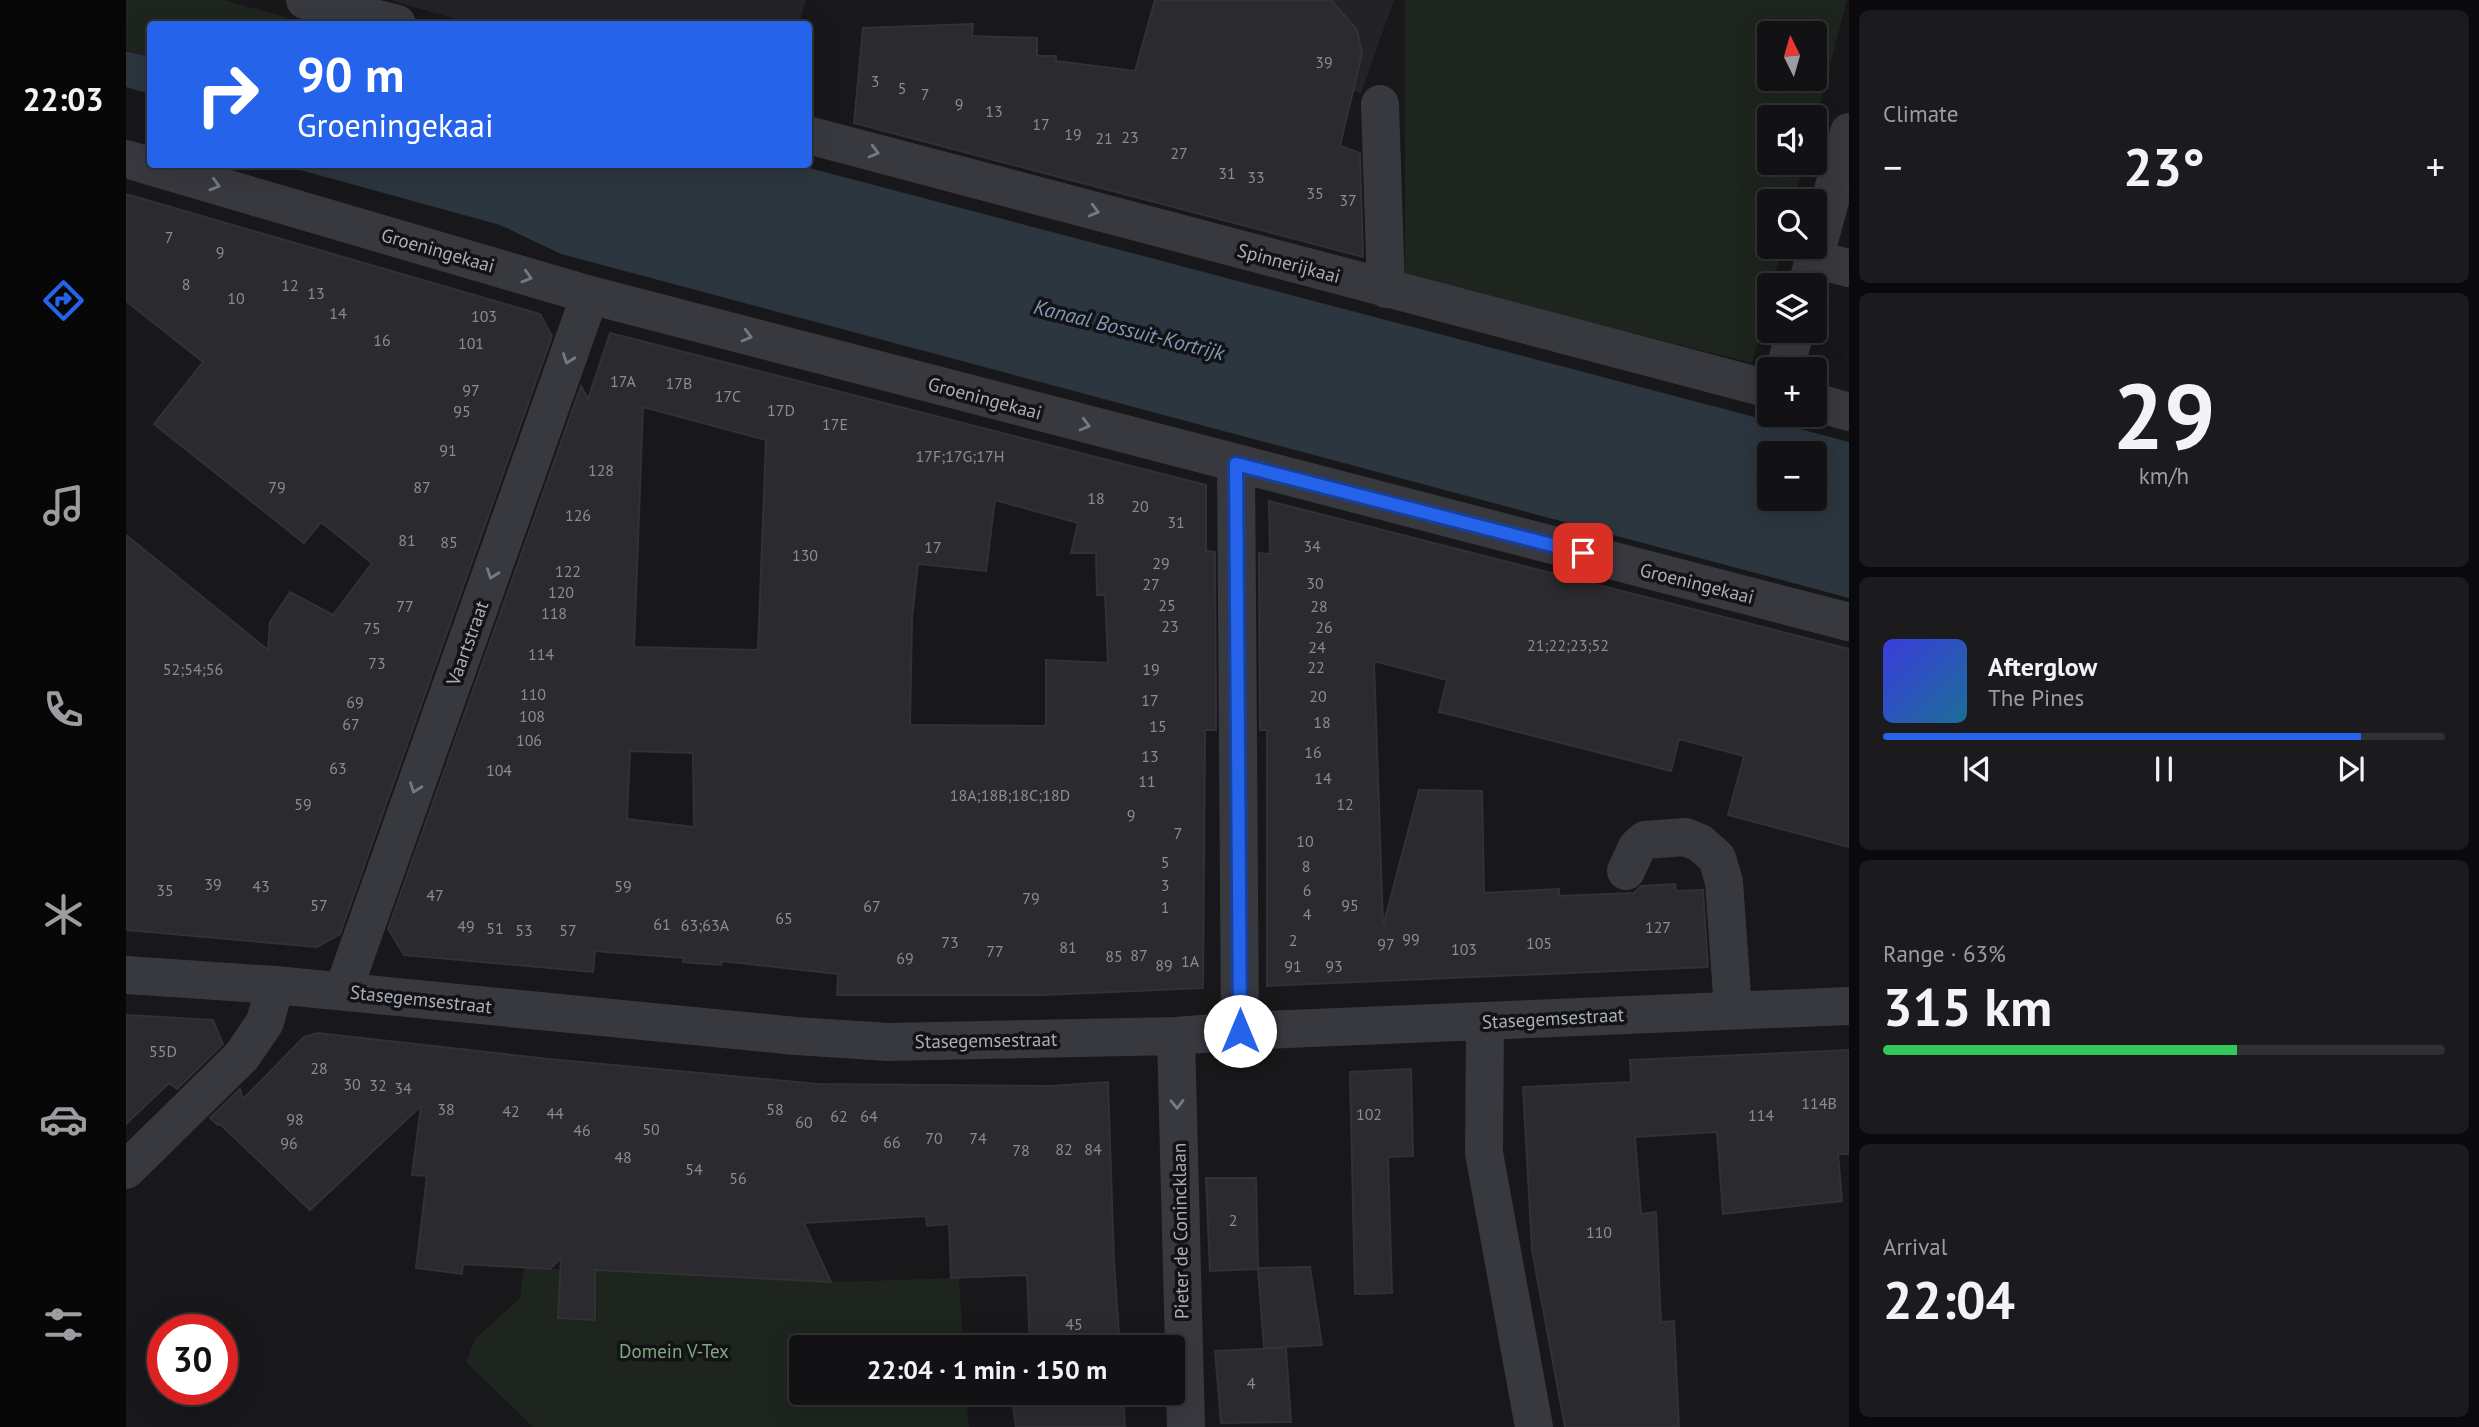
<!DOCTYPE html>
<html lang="en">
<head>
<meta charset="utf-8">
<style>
	:root { --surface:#121114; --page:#1b1a1d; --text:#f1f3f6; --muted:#9c9da0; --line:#313134; --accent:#2563eb }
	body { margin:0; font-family:"PT Sans",sans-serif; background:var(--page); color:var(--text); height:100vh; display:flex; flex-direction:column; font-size:26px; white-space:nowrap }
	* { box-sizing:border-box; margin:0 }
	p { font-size:23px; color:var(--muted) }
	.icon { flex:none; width:38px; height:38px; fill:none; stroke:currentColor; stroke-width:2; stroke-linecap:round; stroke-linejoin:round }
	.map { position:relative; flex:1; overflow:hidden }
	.panel { display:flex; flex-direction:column; gap:10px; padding:10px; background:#0a090b; width:630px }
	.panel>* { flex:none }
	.top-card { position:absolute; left:21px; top:21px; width:665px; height:147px; border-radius:7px; box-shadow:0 7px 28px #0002,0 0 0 2px var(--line); background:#2563eb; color:#fff; overflow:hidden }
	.needle { width:46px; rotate:355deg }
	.controls { position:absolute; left:1631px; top:21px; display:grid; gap:14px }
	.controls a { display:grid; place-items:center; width:70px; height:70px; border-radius:7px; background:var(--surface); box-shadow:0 7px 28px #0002,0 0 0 2px var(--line); font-size:35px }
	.speed { position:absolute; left:21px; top:1314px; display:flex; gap:14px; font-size:35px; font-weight:700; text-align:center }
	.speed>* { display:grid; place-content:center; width:91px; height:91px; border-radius:50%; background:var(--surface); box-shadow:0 7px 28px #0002,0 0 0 2px var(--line); line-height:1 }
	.speed .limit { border:10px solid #d22; background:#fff; color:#111 }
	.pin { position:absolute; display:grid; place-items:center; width:60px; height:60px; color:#fff; margin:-30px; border-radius:14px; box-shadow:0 4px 10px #0006 }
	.me { position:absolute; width:77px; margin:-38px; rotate:0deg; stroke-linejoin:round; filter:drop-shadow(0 0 5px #0008) }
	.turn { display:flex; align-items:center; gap:24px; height:147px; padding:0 35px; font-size:32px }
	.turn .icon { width:91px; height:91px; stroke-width:2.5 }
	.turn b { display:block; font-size:49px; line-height:60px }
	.big { font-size:52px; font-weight:800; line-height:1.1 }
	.panel .widget { flex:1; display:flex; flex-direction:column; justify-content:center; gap:10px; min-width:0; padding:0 24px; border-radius:10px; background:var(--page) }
	.panel .dial { align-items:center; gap:0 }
	.dial b { font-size:91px; line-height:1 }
	.song { display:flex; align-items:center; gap:21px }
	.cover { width:84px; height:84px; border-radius:10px; background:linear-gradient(135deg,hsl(240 70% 55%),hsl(200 70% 35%)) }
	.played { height:7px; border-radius:4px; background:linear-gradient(90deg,var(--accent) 85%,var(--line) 85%) }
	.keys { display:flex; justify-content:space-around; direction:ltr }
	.heat { display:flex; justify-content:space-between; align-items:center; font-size:38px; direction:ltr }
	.charge { height:10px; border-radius:5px; background:linear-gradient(90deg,#34c759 63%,var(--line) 0) }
	.trip { position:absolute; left:663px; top:1335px; width:396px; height:70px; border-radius:7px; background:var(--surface); box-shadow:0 7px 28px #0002,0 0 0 2px var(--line); font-weight:800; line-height:70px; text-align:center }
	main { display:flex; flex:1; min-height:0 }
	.tab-bar { display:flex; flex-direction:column; width:126px; justify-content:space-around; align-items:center; background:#070708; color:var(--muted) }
	.tab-bar .icon { width:49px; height:49px }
	.tab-bar .selected { color:var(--accent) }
	.tab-bar b { font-size:32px; color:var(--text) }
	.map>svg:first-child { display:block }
	.built { fill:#232327 }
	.green { fill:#1d251e; fill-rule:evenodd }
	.water { fill:#2c363f; fill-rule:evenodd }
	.building { fill:#2b2a2e; stroke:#313136; stroke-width:2; fill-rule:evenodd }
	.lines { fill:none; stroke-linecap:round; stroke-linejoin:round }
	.minor { stroke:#38393f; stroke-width:38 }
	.oneway { stroke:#767983 }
	.route-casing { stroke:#184099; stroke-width:18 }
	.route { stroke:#2563eb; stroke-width:12 }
	.labels { text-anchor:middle; stroke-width:7; stroke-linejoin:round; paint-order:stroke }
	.number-label { font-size:16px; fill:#898c97 }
	.street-label { font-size:19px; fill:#a9aebb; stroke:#131215 }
	.park-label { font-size:19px; fill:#7ea782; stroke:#131215 }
	.water-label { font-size:21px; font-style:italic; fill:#7d9ab8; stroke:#131215 }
</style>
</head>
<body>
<main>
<nav class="tab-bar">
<b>22:03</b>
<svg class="icon selected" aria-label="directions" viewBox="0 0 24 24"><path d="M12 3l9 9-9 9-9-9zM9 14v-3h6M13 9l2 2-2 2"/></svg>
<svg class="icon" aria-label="music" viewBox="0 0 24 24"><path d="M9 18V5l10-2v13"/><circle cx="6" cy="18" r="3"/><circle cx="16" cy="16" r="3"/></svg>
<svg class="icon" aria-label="phone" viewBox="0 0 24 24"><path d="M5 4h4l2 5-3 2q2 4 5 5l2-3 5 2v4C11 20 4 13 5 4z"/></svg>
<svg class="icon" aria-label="climate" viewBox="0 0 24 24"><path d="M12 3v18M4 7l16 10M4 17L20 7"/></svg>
<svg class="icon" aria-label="car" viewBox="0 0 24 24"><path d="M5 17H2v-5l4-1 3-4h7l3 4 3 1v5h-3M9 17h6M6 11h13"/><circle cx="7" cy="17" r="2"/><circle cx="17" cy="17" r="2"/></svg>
<svg class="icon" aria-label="filters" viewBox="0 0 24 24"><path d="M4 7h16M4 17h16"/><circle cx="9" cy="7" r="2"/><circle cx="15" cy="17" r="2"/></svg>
</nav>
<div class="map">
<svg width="1723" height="1427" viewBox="0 0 1723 1427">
	<rect width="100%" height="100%" fill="#18171a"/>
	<path class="built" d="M264,0H680L673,24H347Z
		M1045,0H1268L1235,93L1227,91Z"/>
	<path class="green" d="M0,0H97L184,24H24V57L0,50Z
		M1279,0H1721L1689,123V117H1643V163H1678L1668,201H1643V247H1656L1646,285H1643V297L1626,363L1279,276ZM1643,33H1689V79H1643Z
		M398,1267L434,1269L432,1318L471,1320L468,1271L705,1282L833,1278L837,1347L676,1348V1393H840L843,1427H407L340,1362L349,1339L394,1298Z"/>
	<path class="water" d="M0,51L24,57V94L0,87Z
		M156,165H672L1723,442V598L435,254L374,225ZM1643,453H1689V499H1643Z"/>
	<path class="building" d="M1029,0H1205L1231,30L1236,53L1214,146L1234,153L1237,257L728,123L737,28L847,24L846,36L911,38V56H930V61L1009,71Z
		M0,194L414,314L426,336L214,934L191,947L0,930V535L142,650L144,622L164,592L207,615L246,563L195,522L178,543L28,424L77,362L0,301Z
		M484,333L1080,485V551L1089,552L1090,730H1079L1077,988L916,995H711L712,974L596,961L595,965L557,962L558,958L469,951L467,972L278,955L262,929L455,386L462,399ZM517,407L640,440L632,650L508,647ZM869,500L952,523L945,553H970L971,595H979L982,663L920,660V726L784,725L786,618L792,564L860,571ZM504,751L567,753L568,827L501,819Z
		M1143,501L1723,649V847L1602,815L1618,756L1553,739L1545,771L1334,717L1313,712L1321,680L1248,661L1257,926L1293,790L1356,791L1358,893L1433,889V896L1508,893L1515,886L1549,884L1550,891L1577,890L1582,967L1141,986V730H1134L1133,553L1144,554Z
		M0,1015L87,1020L97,1044L51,1089L43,1083L0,1124Z
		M191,1033L423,1059L692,1084L925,1086L982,1082L988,1263L994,1348H904L901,1275L825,1278L823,1224L801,1226L800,1216L678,1223L705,1282L469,1270V1320L432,1318L435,1258L424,1269L337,1264L336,1274L290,1268L301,1176L286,1175L295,1106L184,1210L94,1124L92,1125L84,1118L114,1089L117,1099L178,1037Z
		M1723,1050V1154H1712L1716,1201L1597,1214L1591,1132L1509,1137L1515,1214L1530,1212L1535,1322L1548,1321L1553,1427H1439L1406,1250L1397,1087L1505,1082L1504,1060Z
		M1285,1069L1287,1156L1262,1157L1266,1293L1229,1294L1224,1072Z
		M1080,1178H1130L1132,1268L1184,1267L1196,1345L1138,1348L1132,1269L1084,1271Z
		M1160,1348L1165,1422L1095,1423L1089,1351Z
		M885,1393H997L999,1427H890Z"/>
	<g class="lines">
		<path class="minor" d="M179,0L271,24
			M1254,104L1260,289
			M682,135L1643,389
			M0,159L464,295L1723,622
			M1688,259L1723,268
			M1681,285L1723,132
			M1659,369L1669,331
			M1689,402L1723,412
			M1110,464L1114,1031
			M1500,871L1511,847L1519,840L1559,837L1574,843L1591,858L1598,882L1607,1009
			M0,975L149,985L670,1036L762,1042L1050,1036L1114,1031L1723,1006
			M217,991L464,295
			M1359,1021L1358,1153L1408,1427
			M1050,1036L1060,1427
			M0,1170L116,1056L139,1022L149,985"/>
	</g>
	<defs><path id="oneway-chevron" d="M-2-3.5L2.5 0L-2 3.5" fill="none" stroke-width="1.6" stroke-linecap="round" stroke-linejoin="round" transform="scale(1.75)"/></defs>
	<g class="oneway">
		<use href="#oneway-chevron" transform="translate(748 152) rotate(15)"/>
		<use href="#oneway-chevron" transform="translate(89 185) rotate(16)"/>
		<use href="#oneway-chevron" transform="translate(968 211) rotate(15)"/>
		<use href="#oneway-chevron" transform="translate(401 277) rotate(16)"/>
		<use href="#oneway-chevron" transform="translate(621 336) rotate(15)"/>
		<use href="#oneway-chevron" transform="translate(442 359) rotate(110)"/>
		<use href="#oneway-chevron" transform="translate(959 425) rotate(15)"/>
		<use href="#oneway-chevron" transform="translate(366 574) rotate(110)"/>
		<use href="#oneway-chevron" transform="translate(289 788) rotate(110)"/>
		<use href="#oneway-chevron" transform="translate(1051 1104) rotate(89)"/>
	</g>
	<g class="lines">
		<defs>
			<path id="route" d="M1114,1031L1110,464L1457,553"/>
		</defs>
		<use href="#route" class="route-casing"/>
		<use href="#route" class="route"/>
	</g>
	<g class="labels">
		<g class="number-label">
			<text x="1198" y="68">39</text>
			<text x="749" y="87">3</text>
			<text x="776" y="94">5</text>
			<text x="799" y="100">7</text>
			<text x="833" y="110">9</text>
			<text x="868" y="117">13</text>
			<text x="915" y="130">17</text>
			<text x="947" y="140">19</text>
			<text x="1004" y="143">23</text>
			<text x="978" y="144">21</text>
			<text x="1053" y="159">27</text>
			<text x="1101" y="179">31</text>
			<text x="1130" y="183">33</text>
			<text x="1189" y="199">35</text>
			<text x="1222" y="206">37</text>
			<text x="43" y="243">7</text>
			<text x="94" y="258">9</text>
			<text x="60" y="290">8</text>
			<text x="164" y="291">12</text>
			<text x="190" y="299">13</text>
			<text x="110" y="304">10</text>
			<text x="212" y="319">14</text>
			<text x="358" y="322">103</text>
			<text x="256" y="346">16</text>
			<text x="345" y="349">101</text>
			<text x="497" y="387">17A</text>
			<text x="553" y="389">17B</text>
			<text x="345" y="396">97</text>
			<text x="602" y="402">17C</text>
			<text x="655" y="416">17D</text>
			<text x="336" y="417">95</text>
			<text x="709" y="430">17E</text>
			<text x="322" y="456">91</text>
			<text x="834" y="462">17F;17G;17H</text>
			<text x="475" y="476">128</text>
			<text x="151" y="493">79</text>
			<text x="296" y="493">87</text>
			<text x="970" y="504">18</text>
			<text x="1014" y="512">20</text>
			<text x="452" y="521">126</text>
			<text x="1050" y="528">31</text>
			<text x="281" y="546">81</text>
			<text x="323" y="548">85</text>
			<text x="1186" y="552">34</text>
			<text x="807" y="553">17</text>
			<text x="679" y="561">130</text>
			<text x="1035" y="569">29</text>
			<text x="442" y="577">122</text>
			<text x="1189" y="589">30</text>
			<text x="1025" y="590">27</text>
			<text x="435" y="598">120</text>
			<text x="1041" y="611">25</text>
			<text x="279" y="612">77</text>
			<text x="1193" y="612">28</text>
			<text x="428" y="619">118</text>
			<text x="1044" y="632">23</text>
			<text x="1198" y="633">26</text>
			<text x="246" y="634">75</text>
			<text x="1442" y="651">21;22;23;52</text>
			<text x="1191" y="653">24</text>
			<text x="415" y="660">114</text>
			<text x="251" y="669">73</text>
			<text x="1190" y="673">22</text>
			<text x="67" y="675">52;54;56</text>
			<text x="1025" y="675">19</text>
			<text x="407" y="700">110</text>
			<text x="1192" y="702">20</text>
			<text x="1024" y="706">17</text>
			<text x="229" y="708">69</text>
			<text x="406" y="722">108</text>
			<text x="1196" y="728">18</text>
			<text x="225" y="730">67</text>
			<text x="1032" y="732">15</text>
			<text x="403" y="746">106</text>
			<text x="1187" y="758">16</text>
			<text x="1024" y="762">13</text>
			<text x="212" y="774">63</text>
			<text x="373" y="776">104</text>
			<text x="1197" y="784">14</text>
			<text x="1021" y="787">11</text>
			<text x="884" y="801">18A;18B;18C;18D</text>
			<text x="177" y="810">59</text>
			<text x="1219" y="810">12</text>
			<text x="1005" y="821">9</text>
			<text x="1052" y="839">7</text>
			<text x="1179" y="847">10</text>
			<text x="1039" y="868">5</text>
			<text x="1180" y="872">8</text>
			<text x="87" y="890">39</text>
			<text x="1039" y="891">3</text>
			<text x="135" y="892">43</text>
			<text x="497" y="892">59</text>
			<text x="39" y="896">35</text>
			<text x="1181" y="896">6</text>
			<text x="309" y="901">47</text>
			<text x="905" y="904">79</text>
			<text x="193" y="911">57</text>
			<text x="1224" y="911">95</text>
			<text x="746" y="912">67</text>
			<text x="1039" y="913">1</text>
			<text x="1181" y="920">4</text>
			<text x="658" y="924">65</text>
			<text x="536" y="930">61</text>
			<text x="579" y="931">63;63A</text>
			<text x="340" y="932">49</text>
			<text x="1532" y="933">127</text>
			<text x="369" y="934">51</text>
			<text x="398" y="936">53</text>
			<text x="442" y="936">57</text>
			<text x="1285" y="945">99</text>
			<text x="1167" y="946">2</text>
			<text x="824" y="948">73</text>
			<text x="1413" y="949">105</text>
			<text x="1260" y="950">97</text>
			<text x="942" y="953">81</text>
			<text x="1338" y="955">103</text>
			<text x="869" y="957">77</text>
			<text x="1013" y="961">87</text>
			<text x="988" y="962">85</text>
			<text x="779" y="964">69</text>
			<text x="1064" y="967">1A</text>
			<text x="1038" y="971">89</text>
			<text x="1167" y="972">91</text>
			<text x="1208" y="972">93</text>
			<text x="37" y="1057">55D</text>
			<text x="193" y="1074">28</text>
			<text x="226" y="1090">30</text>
			<text x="252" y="1091">32</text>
			<text x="277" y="1094">34</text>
			<text x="1693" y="1109">114B</text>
			<text x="320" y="1115">38</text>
			<text x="649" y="1115">58</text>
			<text x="385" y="1117">42</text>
			<text x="429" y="1119">44</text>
			<text x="1243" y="1120">102</text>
			<text x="1635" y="1121">114</text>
			<text x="713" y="1122">62</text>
			<text x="743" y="1122">64</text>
			<text x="169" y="1125">98</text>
			<text x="678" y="1128">60</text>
			<text x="525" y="1135">50</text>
			<text x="456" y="1136">46</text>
			<text x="808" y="1144">70</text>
			<text x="852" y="1144">74</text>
			<text x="766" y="1148">66</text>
			<text x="163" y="1149">96</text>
			<text x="938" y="1155">82</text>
			<text x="967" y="1155">84</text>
			<text x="895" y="1156">78</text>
			<text x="497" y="1163">48</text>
			<text x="568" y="1175">54</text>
			<text x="612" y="1184">56</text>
			<text x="1107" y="1226">2</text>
			<text x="1473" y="1238">110</text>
			<text x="948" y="1330">45</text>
			<text x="1125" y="1389">4</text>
		</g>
		<g class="street-label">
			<text transform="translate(312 250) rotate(16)" y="7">Groeningekaai</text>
			<text transform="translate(1163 263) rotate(15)" y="7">Spinnerijkaai</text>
			<text transform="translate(859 398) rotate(15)" y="7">Groeningekaai</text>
			<text transform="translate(1571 583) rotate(14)" y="7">Groeningekaai</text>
			<text transform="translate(341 643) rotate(-70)" y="7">Vaartstraat</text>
			<text transform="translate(295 999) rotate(6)" y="7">Stasegemsestraat</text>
			<text transform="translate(1427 1018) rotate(-3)" y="7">Stasegemsestraat</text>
			<text transform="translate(860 1040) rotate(-1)" y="7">Stasegemsestraat</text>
			<text transform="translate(1054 1231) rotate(-91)" y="7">Pieter de Conincklaan</text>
		</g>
		<g class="park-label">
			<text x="548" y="1358">Domein V-Tex</text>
		</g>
		<g class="water-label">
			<text transform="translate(1003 330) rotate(14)" y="7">Kanaal Bossuit-Kortrijk</text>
		</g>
	</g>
</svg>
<div class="controls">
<a><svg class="needle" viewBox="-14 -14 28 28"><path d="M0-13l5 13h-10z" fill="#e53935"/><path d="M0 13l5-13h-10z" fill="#9c9da0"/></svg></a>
<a><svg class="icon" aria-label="sound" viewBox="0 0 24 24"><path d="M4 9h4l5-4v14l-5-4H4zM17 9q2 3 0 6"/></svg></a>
<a><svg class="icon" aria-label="search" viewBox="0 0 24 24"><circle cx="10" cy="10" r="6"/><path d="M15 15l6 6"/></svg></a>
<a><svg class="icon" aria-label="layers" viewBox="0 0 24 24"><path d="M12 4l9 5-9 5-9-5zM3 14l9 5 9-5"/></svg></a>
<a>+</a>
<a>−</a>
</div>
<div class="speed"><div class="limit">30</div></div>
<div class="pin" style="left:1457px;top:553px;background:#d93025"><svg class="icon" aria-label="arrive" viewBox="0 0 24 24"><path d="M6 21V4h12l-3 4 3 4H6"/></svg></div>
<svg class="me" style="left:1114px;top:1031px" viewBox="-20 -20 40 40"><circle r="19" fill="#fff"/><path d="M0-13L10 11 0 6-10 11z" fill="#2563eb"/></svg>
<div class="trip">22:04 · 1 min · 150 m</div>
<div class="top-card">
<div class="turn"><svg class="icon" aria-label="right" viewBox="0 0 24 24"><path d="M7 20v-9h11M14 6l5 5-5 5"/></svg><div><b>90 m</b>Groeningekaai</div></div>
</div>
</div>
<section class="panel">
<div class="widget"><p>Climate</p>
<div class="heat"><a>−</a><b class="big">23°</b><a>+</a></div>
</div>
<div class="widget dial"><b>29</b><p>km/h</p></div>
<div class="widget">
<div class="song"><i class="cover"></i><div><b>Afterglow</b><p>The Pines</p></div></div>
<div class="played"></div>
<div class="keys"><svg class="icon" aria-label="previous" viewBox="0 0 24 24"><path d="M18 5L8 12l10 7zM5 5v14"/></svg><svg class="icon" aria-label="pause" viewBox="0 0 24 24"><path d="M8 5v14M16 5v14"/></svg><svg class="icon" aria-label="next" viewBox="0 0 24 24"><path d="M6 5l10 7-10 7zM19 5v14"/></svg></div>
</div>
<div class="widget"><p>Range · 63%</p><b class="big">315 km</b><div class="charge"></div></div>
<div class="widget"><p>Arrival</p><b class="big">22:04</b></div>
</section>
</main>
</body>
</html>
